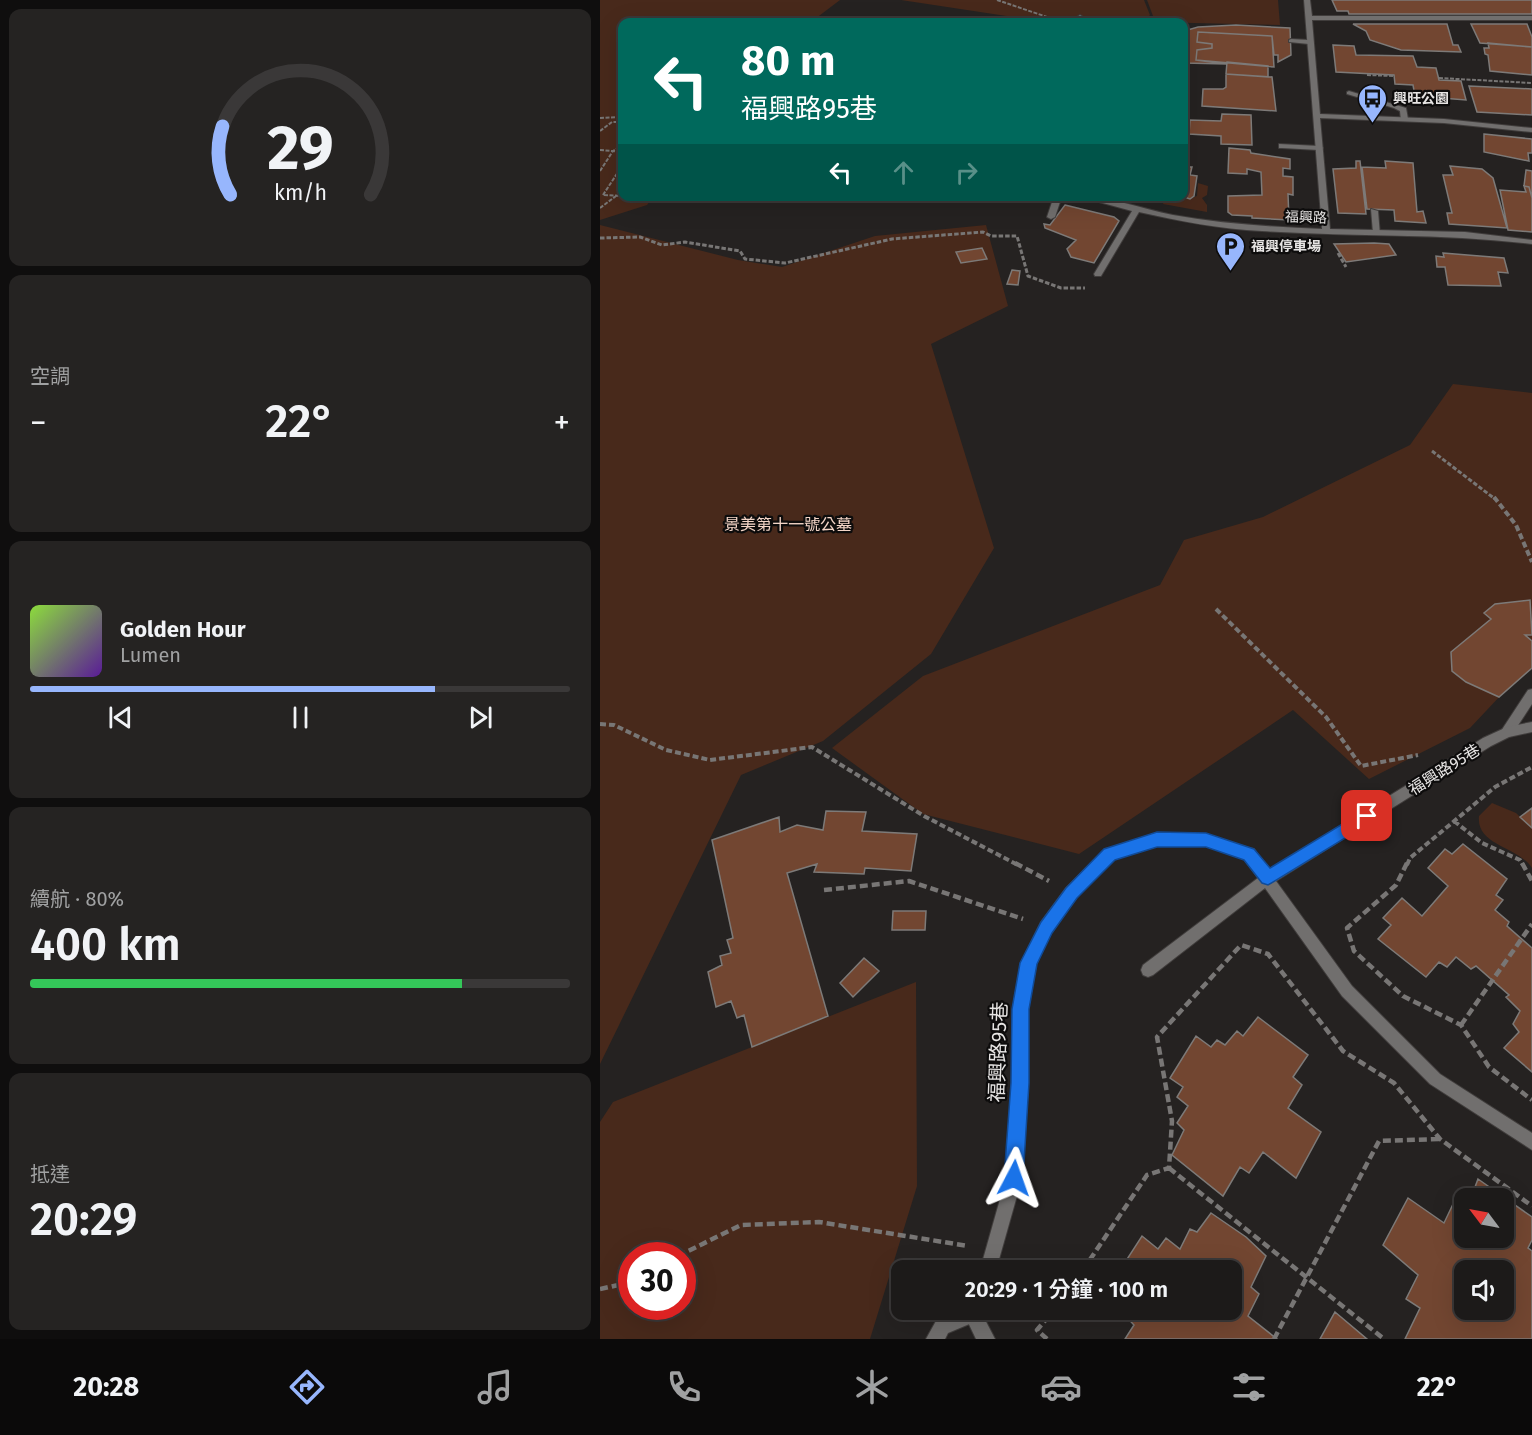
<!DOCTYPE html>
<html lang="zh-TW">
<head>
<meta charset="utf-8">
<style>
	:root { --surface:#1c1a19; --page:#252322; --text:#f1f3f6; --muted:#a0a1a2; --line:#3a3838; --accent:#97b6fd }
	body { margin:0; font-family:"Fira Sans","Noto Sans TC",sans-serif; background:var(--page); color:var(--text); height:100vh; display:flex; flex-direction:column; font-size:22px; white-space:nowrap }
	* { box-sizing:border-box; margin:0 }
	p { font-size:20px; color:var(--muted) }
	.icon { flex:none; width:33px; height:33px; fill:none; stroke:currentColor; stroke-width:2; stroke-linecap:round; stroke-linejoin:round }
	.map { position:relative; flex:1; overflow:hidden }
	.sheet { display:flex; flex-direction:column; gap:9px; padding:9px; background:#0f0e0e; width:600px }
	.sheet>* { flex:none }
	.guide { position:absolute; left:18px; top:18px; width:570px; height:183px; border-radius:12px; box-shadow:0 6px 24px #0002,0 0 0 2px var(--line); background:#00695c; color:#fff; overflow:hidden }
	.needle { width:39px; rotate:302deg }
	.controls { position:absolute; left:854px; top:1188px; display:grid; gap:12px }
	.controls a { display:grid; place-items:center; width:60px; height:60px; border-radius:12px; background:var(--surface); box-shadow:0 6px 24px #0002,0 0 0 2px var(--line); font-size:30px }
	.speed { position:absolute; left:18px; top:1242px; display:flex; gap:12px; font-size:30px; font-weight:700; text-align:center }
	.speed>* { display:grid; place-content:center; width:78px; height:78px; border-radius:50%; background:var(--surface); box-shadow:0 6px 24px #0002,0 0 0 2px var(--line); line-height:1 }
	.speed .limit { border:9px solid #d22; background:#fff; color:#111 }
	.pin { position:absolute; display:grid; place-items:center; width:51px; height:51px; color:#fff; margin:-26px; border-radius:12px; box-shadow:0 3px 9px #0006 }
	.me { position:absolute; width:66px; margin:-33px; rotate:4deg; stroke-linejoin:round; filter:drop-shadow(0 0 4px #0008) }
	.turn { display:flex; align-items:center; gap:21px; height:126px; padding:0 24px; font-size:27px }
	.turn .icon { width:78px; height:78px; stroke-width:2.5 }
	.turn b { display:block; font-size:42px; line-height:51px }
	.lanes { display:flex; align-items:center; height:57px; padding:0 24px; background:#0003; justify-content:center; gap:30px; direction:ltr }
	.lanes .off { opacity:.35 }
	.big { font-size:45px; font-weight:600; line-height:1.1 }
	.sheet .widget { flex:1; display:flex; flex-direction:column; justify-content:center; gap:9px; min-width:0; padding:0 21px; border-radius:12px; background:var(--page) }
	.sheet .dial { align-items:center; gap:0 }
	.dial svg { height:156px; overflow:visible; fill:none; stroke:var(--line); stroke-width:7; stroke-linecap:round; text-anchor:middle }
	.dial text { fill:var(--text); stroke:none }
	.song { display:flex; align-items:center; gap:18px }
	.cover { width:72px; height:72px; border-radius:9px; background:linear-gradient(135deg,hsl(90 70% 55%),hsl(270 70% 35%)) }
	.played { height:6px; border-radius:3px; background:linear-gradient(90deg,var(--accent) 75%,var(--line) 75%) }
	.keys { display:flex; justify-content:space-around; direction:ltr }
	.heat { display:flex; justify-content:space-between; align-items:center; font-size:33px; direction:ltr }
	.charge { height:9px; border-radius:4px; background:linear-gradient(90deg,#34c759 80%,var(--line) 0) }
	.trip { position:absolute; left:291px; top:1260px; width:351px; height:60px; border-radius:12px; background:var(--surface); box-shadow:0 6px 24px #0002,0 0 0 2px var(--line); font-weight:600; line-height:60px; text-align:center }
	.tab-bar { display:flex; height:96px; justify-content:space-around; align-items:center; background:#0b0a0a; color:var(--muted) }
	.tab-bar .icon { width:42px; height:42px }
	.tab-bar .on { color:var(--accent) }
	.tab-bar b { font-size:27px; color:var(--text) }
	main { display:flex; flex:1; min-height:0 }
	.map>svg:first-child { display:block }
	.green { fill:#48291b; fill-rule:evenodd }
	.building { fill:#724631; stroke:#7d7a78; stroke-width:1.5; fill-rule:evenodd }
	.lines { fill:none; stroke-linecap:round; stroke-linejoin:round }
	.lane-casing { stroke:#403d3c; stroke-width:2 }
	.street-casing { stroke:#403d3c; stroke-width:2 }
	.path-far3 { stroke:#787675; stroke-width:2; stroke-dasharray:4 1.5; stroke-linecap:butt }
	.path-far2 { stroke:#787675; stroke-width:3; stroke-dasharray:4.5 2; stroke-linecap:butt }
	.path-far1 { stroke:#787675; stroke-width:4; stroke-dasharray:6 3; stroke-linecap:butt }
	.path { stroke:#787675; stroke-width:4.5; stroke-dasharray:8 4; stroke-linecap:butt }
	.lane { fill:#716f6e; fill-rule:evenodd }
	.street { fill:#716f6e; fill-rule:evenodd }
	.route { fill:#1a73e8; stroke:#114b97; stroke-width:1.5 }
	.labels { text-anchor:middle; stroke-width:4.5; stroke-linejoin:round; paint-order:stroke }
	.far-poi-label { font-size:14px; font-weight:bold; fill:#e7e5e4; stroke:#0d0c0c; text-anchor:start }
	.far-street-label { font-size:14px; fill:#e7e5e4; stroke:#0d0c0c }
	.park-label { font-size:16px; fill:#f4d5c7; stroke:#0d0c0c }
	.street-label { font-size:16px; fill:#e7e5e4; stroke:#0d0c0c }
	.near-street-label { font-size:20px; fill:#e7e5e4; stroke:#0d0c0c }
</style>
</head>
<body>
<main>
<section class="sheet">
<div class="widget dial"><svg viewBox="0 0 100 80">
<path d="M14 69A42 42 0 1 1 86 69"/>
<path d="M14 69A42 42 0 0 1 10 34" stroke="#97b6fd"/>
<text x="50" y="56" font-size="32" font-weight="700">29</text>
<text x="50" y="72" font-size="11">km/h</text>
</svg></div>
<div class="widget"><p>空調</p>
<div class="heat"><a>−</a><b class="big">22°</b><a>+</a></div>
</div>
<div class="widget">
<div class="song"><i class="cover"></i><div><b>Golden Hour</b><p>Lumen</p></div></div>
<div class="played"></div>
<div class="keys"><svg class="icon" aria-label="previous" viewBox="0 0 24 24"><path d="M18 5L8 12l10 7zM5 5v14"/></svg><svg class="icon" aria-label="pause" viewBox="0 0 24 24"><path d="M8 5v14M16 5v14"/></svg><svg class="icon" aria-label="next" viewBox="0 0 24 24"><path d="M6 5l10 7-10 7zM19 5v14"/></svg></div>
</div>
<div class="widget"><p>續航 · 80%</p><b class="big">400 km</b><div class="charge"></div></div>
<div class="widget"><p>抵達</p><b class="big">20:29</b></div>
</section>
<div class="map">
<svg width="932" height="1339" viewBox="0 0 932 1339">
	<rect width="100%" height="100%" fill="#252221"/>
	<path class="green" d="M0,0H240L211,22H22V196L53,197L47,205L0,220Z
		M301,0H544L550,15L544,22H447Z
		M547,0H678L680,25L548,22L553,16Z
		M598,183L608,186L607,195L602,198L607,205V212L563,204L565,197L589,199L597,196Z
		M0,225L138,260L182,267L275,236L386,225L408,306L331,344L394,548L331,654L223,741L141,775L0,1064Z
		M853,384L932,393V662L870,728L769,779L693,710L479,854L323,814L232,748L323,676L560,585L584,540L663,517L810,445Z
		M892,803L916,813L932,828V868C918,846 876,846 879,816Z
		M316,982L317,1186L270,1339H0V1122L13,1102ZM32,1256H82V1306H32Z"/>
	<path class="building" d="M732,0H932V14H749L748,11H737Z
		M753,24H847L853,45H858L861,52L801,50L770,40L766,31Z
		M871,24H927L932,37V47L880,43Z
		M636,25L690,28L691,55L678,62V55H674L672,36L598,32L597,42L612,44V48L597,50L596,60L627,64L584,63V31L598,27Z
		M598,32L672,36L674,67L596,60L597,50L612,48V44L597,42Z
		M888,43L932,47V75L890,71L888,55L885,54L884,48H889Z
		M733,45L754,46L756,55L813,56L817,67L836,68L839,80L861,81L866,100L815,96L813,85L795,84L794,75L736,72Z
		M627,62L668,66V77L626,74Z
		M626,74L672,77L676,111L602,106L603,89H623L626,87Z
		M869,86L932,89V115L877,112Z
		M622,114L651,115L652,145L621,144V136L589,134L590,120L621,121Z
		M884,134L932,139V153H928L929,161L884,152Z
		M629,148L650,150L651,153L690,159V169L683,168V176L693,177V195L688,194L689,220L652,218V216L632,215L628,212V196L662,195L661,172L647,169V174L628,173Z
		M756,161H760L766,214L738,213L733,169L756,168Z
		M785,161L813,163L817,212L823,211L826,223L795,221L794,210L767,209L762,167L786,168Z
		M850,166L882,169L893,178L907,228L849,224L847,213H852L843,175H853Z
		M584,167H592L590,175L597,176L594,196L590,199L581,196H584Z
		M926,170L932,171V198L929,187L924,186Z
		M924,186L929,187L932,198V232L908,230L900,190L926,192Z
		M465,205L514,217L519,221L494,263L471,257L467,249L476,240L445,228L444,224L450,225Z
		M774,243L789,244L796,255L746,262L734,244Z
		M382,248L387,259L361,263L356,252Z
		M843,253L904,258L908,273L898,272L901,286L848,285L845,267H837L836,256L844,257Z
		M412,270L420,271L418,285L407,284Z
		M930,600L932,635H925L932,641V668L899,697L866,682L852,671L851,652L891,619L884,613L895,604Z
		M932,808V828L920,817Z
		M226,811L266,812L262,831L317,834L311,871L265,868L264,874L214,872L217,864L187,873L228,1016L152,1047L144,1015L137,1018L131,1001L116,1007L108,972L122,965L120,956L131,953L127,940L133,938L112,840L179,817L180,832L197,825L223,830Z
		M863,844L907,879L896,895L903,900L895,910L909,922L907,926L932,948V1072L904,1048L919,1032L913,1024L920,1011L906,997L909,995L876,966L871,969L856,957L847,967L839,962L826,977L778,939L791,925L783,918L802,898L822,916L848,886L828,868L845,849L852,854Z
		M293,911H326L325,930H292Z
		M264,958L279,971L253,997L240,983Z
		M658,1017L708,1055L693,1077L702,1085L688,1108L721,1132L696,1178L663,1152L649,1173L640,1167L623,1196L572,1155L584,1130L577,1123L588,1106L577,1097L583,1087L570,1078L596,1036L611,1047L617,1040L625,1045L637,1031L643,1036Z
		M878,1179L932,1217V1240L928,1248L932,1251V1339H805L820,1308L806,1299L818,1275L783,1245L808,1198L844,1223L854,1202L864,1208V1238H903V1198H871ZM864,1270H903V1310H864Z
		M611,1213L646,1237L666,1256L651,1287L659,1294L648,1316L677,1339H525L534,1325L520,1310H632V1270H520L542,1236L558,1249L566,1238L580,1249L590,1229L597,1232Z
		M735,1312L767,1339H720Z"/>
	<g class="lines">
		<defs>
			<path id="lane" d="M691,39L709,40L712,42L709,44L689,42V40Z
				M749,91L806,108L808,119L801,121L800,111L794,108L747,94V92Z
				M679,144L719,146L723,148L719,150L682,148H679Z
				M454,196H462L455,217L451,219L447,217Z
				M771,209L778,211L780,235L773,233Z
				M932,689V704L911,736L907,737L903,736L901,732L903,728L928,690Z
				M366,1310H380L395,1339H376L364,1314Z"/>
			<path id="street" d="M704,0H710L712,16H932V20H712L720,114L844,119L932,128V132L844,123L720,118L730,229L865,232L932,240V244C842,233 752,237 662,231C620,229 579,221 539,212L501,276H495L494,274L532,211L477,196C509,196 542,209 573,215C623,224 672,227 722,229Z
				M480,15L483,17C479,22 476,22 470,22Z
				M932,722V732L909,737L891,746L676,881L752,986L840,1074L932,1133V1150L830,1084L742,996L665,888L553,975L548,977L543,975L541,970L543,965L658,878L644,859L606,846L557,845L514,859L476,898L451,932L435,964L427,1009L428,1082L422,1178L396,1270H380L406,1178L412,1082L413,1009L421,963L441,922L466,888L505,849L510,848L557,833L606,834L649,848L654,849L669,870L883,738L907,727Z
				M363,1310H383L379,1320L348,1333L345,1339H326L336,1321Z"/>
		</defs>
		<use href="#lane" class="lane-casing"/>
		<use href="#street" class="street-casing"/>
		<path class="path-far3" d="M397,0L453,19
			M767,75L793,76
			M839,78L932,83
			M0,118L22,117
			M0,131L12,122H22
			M0,150L22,152
			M0,171L13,151L22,145
			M3,195L22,166
			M4,195L22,196
			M0,208L16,196"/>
		<path class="path-far2" d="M0,238L40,237L62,245L85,242L140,251L145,259L185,263L292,239L383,232L391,236H417L428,276L461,288H485
			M738,253L746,267
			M832,451L895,499"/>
		<path class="path-far1" d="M894,497L916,525L932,562
			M616,609L726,717L761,766L818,755
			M0,724L14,725L66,750L110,760L212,747L324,816L418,865
			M854,821L882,843L920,860L923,865
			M807,865L810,858L895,787L932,767"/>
		<path class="path" d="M415,863L449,881
			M807,863L796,885L747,928L754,951L803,996L861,1025L889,1067L932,1100
			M922,863L932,881
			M224,890L309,881L423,919
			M861,1025L932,924
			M569,1168L784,1339
			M78,1256L141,1225L219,1222L368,1246
			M483,1270L547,1175L569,1168L572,1121L557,1037L641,945L668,954L743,1051L794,1083L840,1139L932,1206
			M0,1289L32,1282
			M447,1339L437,1330L454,1310
			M674,1339L779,1141L840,1139"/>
		<use href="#lane" class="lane"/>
		<use href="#street" class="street"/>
	</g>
	<path class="route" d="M767,809L773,811L775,816L773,821L668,885L662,883L644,860L606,847H557L515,860L477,898L452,933L437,964L429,1009V1083L423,1178L420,1184L414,1187L407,1184L404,1178L411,1083L412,1009L420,963L441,922L466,888L504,849L557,832L606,833L654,849L670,868Z"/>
	<defs>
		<symbol id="bus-pin" viewBox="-11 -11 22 30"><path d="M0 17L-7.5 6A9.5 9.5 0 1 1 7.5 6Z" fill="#97b6fd" stroke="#0d0c0c"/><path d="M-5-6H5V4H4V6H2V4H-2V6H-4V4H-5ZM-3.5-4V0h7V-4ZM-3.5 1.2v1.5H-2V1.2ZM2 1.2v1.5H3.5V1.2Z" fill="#111"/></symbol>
		<symbol id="parking-pin" viewBox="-11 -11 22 30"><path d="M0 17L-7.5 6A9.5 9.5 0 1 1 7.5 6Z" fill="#97b6fd" stroke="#0d0c0c"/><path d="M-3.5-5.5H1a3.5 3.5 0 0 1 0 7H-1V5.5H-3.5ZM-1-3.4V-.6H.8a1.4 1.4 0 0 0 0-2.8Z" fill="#111"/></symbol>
	</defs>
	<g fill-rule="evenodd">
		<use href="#bus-pin" x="756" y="82" width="33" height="45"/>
		<use href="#parking-pin" x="614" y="230" width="33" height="45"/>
	</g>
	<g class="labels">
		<g class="far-poi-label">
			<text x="793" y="103">興旺公園</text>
			<text x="651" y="251">福興停車場</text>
		</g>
		<g class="far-street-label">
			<text transform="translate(706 217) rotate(2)" y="5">福興路</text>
		</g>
		<g class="park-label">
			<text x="188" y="530">景美第十一號公墓</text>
		</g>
		<g class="street-label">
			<text transform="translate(844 769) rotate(-32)" y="6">福興路95巷</text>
		</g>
		<g class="near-street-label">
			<text transform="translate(398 1052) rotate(-88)" y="7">福興路95巷</text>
		</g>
	</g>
</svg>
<div class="controls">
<a><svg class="needle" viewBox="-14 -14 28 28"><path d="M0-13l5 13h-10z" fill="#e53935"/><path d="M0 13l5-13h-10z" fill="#a0a1a2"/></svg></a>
<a><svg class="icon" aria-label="sound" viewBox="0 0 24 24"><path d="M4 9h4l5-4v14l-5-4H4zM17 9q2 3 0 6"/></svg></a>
</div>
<div class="speed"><div class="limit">30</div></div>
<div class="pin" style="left:767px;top:816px;background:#d93025"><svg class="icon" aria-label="arrive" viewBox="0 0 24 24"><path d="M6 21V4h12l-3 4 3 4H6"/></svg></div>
<svg class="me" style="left:414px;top:1178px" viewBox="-20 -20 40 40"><path d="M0-17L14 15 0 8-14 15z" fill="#1a73e8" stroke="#fff" stroke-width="4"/></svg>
<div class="trip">20:29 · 1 分鐘 · 100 m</div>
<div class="guide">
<div class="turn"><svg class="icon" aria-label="left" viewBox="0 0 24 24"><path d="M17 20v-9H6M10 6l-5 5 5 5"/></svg><div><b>80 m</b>福興路95巷</div></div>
<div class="lanes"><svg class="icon" aria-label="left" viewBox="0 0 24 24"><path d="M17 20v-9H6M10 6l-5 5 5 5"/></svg><svg class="icon off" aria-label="ahead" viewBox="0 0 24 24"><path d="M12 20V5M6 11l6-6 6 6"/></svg><svg class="icon off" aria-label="right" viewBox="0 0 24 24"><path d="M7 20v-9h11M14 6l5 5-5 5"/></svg></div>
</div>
</div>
</main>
<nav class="tab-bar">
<b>20:28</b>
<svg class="icon on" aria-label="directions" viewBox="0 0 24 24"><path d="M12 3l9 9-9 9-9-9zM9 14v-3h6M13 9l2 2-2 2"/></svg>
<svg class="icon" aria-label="music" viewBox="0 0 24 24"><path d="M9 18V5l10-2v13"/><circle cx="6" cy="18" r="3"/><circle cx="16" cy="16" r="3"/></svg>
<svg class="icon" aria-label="phone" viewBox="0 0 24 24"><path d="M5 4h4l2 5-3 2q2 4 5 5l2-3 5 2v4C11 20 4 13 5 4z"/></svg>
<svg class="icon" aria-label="climate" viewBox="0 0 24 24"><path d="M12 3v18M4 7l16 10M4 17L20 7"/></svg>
<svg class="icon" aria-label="car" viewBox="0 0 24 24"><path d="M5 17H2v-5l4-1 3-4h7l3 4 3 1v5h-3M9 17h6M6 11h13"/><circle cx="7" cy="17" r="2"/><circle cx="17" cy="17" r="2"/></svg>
<svg class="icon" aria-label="filters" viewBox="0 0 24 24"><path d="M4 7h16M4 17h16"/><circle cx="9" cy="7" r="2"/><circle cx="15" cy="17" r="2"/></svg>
<b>22°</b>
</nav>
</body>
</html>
